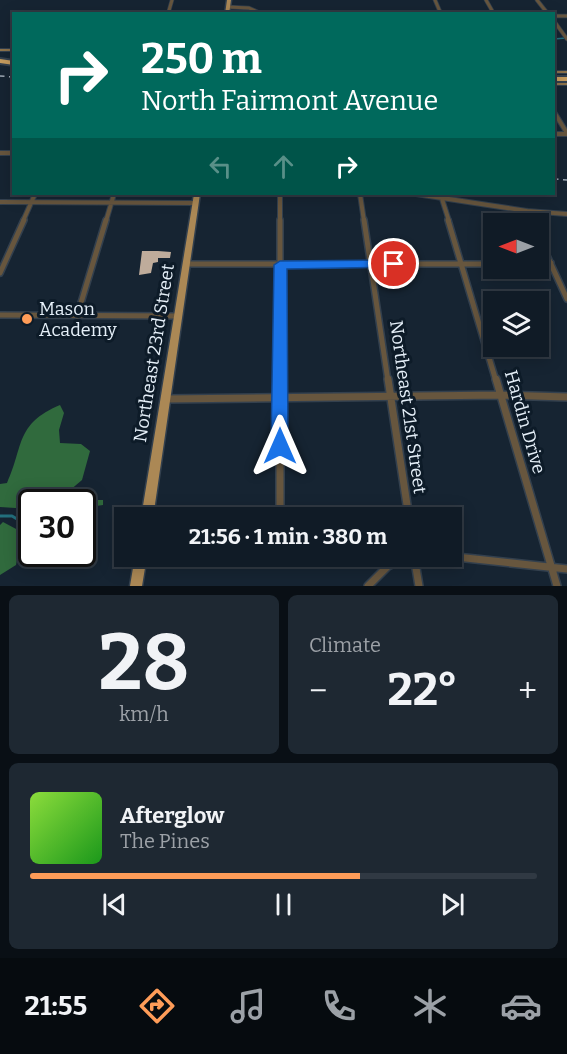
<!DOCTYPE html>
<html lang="en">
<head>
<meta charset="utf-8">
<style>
	:root { --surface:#101b26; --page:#1e2832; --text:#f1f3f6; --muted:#9ca1a7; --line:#303943; --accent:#fe9c58 }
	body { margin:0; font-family:Bitter,serif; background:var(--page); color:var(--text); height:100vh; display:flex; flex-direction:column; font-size:22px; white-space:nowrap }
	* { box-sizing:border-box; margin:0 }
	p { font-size:20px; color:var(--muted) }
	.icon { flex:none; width:33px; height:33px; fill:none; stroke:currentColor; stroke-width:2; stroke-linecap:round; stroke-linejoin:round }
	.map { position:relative; height:586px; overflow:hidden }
	.details { display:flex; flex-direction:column; gap:9px; padding:9px; background:#090f15; flex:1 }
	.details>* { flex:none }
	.guide { position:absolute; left:12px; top:12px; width:543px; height:183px; border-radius:0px; box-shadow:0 3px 15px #0003,0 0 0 2px var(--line); background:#00695c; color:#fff; overflow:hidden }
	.needle { width:39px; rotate:270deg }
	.fabs { position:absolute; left:483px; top:213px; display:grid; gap:12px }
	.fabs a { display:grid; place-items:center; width:66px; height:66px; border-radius:0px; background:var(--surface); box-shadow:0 3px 15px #0003,0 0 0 2px var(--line); font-size:30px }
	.speed { position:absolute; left:18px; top:489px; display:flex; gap:12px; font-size:30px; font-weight:700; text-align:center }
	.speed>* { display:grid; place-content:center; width:78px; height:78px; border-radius:50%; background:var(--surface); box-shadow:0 3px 15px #0003,0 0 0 2px var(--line); line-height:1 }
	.speed .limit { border:3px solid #111; border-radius:9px; background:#fff; color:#111 }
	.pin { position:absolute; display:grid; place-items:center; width:51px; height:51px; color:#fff; margin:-26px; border:3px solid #fff; border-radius:50%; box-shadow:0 2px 6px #0007 }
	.me { position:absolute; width:66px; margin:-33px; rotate:0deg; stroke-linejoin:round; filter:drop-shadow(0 0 4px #0008) }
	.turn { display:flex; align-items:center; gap:21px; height:126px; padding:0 30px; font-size:27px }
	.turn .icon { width:78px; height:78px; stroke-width:2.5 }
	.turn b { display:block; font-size:42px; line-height:51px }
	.lanes { display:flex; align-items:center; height:57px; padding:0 30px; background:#0003; justify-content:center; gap:30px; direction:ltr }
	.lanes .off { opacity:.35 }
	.big { font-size:45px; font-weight:700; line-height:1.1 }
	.details .tile { flex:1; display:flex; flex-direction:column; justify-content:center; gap:9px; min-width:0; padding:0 21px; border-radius:9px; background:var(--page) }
	.details .dial { align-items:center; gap:0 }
	.dial b { font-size:78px; line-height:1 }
	.song { display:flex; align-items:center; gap:18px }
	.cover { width:72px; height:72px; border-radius:9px; background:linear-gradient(135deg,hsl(90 70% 55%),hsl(120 70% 35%)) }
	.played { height:6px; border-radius:3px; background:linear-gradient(90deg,var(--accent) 65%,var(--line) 65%) }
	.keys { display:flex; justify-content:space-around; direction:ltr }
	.heat { display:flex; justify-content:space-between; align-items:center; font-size:33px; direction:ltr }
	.details .tiles { flex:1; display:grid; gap:9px; grid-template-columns:1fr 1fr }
	.tile:last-child { grid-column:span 2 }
	.trip { position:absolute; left:114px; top:507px; width:348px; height:60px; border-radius:0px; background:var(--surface); box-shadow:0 3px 15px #0003,0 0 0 2px var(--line); font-weight:700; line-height:60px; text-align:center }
	.tabs { display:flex; height:96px; justify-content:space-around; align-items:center; background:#060b0f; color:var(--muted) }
	.tabs .icon { width:42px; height:42px }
	.tabs .current { color:var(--accent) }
	.tabs b { font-size:27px; color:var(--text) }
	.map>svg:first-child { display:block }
	.forest { fill:#306a3d }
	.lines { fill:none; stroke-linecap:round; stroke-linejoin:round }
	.stream-far1 { stroke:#23707e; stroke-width:1.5 }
	.stream { stroke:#23707e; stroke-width:3 }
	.building { fill:#bfac9b }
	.street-far3-casing { stroke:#33404e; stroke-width:4.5 }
	.street-far2-casing { stroke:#33404e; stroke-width:6 }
	.street-far1-casing { stroke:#33404e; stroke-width:8 }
	.street-casing { stroke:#33404e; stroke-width:10 }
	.secondary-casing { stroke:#33404e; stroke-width:2 }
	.primary-casing { stroke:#33404e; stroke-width:3 }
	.highway-casing { stroke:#33404e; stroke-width:4 }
	.street-far3 { stroke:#67563e; stroke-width:3 }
	.street-far2 { stroke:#67563e; stroke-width:4 }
	.street-far1 { stroke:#67563e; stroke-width:5 }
	.street { stroke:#67563e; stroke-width:7 }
	.secondary { fill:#8d734b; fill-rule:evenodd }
	.primary { fill:#ab8855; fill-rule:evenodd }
	.highway { fill:#c69c5e; fill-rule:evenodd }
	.rail { stroke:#9faab5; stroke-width:1.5; stroke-dasharray:4.5 4.5; stroke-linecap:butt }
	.route { fill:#1a73e8; stroke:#114b97; stroke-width:1.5 }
	.poi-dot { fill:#fe9c58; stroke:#0d1b28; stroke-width:2 }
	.labels { text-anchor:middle; stroke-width:6; stroke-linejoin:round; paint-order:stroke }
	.poi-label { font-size:18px; fill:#e5eff8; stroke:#0d1b28; text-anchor:start }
	.street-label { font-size:18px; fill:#e5eff8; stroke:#0d1b28 }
</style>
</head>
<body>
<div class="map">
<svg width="567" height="586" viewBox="0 0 567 586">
	<rect width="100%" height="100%" fill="#162432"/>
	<path class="forest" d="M60,405L64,413L59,430L60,443L81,444L90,451L82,480L69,491L77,500H103V505L83,508L82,502H32L31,509L0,507V484L7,483C24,446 15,424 60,405Z
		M3,522L18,530L20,541L16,565L0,575V525Z"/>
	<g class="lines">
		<path class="stream-far1" d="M554,39L566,38"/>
		<path class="stream" d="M0,516H12L32,528
			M82,535L91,534"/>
	</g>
	<path class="building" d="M142,251H158L171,252L170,258H158V262L153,263L151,273L139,275Z"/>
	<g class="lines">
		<defs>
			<path id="street-far3" d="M435,0L441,14
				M486,0L494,14
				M537,0L548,14
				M228,7L249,8L262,14
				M168,14L172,0
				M554,16H567
				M554,21L567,39"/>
			<path id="street-far2" d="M554,112L567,133
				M554,134H567
				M0,153H14
				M280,194V221
				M360,194L364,221
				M416,194L527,211L567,214
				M442,199L449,221
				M0,202L196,203
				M527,211L532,221
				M23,221L35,194
				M106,221L114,194"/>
			<path id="street-far1" d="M280,220V381
				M364,220L388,381
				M448,220L496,381
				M531,220L533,224
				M538,236L567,299
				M186,264H494
				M538,264L551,263
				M0,273L24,220
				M0,315L178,316
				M77,316L106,220"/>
			<path id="street" d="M280,379V518
				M388,379L409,518
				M496,379L557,586
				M165,399L501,395L567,397
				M148,514L169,518
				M414,556L419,586
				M447,556L567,569
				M368,586L388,566L407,556"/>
			<path id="secondary" d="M0,49H14V51H0Z
				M554,71H567V73H554Z
				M554,83H567V85H554Z"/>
			<path id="primary" d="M227,0H231L229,14H225Z
				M194,194H200L153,518H141Z
				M135,556H147L142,586H130Z"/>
			<path id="highway" d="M0,59L14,61V65L0,63Z
				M554,77H567V81H554Z"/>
		</defs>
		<use href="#street-far3" class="street-far3-casing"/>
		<use href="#street-far2" class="street-far2-casing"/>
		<use href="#street-far1" class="street-far1-casing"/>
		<use href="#street" class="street-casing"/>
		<use href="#secondary" class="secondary-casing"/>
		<use href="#primary" class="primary-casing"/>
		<use href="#highway" class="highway-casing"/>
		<use href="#street-far3" class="street-far3"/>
		<use href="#street-far2" class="street-far2"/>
		<use href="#street-far1" class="street-far1"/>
		<use href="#street" class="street"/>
		<use href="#secondary" class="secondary"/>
		<use href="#primary" class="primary"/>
		<use href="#highway" class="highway"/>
		<path class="rail" d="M0,76L14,77
			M554,179L567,180"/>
	</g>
	<path class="route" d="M394,260L401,264L399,267L287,269L288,446L286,451H274L271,446L274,265L280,261Z"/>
	<circle class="poi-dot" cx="27" cy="319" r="6"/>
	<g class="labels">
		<g class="poi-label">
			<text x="39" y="315">Mason<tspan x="39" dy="21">Academy</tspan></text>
		</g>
		<g class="street-label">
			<text transform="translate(154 353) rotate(-81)" y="6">Northeast 23rd Street</text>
			<text transform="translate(408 407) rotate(82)" y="6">Northeast 21st Street</text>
			<text transform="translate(525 422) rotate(74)" y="6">Hardin Drive</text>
		</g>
	</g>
</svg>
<div class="fabs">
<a><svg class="needle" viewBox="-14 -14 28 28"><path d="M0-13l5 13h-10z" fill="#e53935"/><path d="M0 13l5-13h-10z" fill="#9ca1a7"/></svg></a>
<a><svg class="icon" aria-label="layers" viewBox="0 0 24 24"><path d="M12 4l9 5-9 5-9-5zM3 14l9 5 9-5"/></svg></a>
</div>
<div class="speed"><div class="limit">30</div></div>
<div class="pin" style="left:394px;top:264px;background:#d93025"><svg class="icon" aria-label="arrive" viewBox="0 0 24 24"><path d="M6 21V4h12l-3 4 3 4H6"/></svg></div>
<svg class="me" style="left:280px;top:446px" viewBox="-20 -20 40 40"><path d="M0-17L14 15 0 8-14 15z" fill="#1a73e8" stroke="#fff" stroke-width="4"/></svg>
<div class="trip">21:56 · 1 min · 380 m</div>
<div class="guide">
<div class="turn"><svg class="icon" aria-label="right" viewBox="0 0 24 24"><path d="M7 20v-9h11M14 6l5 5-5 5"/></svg><div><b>250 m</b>North Fairmont Avenue</div></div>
<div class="lanes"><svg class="icon off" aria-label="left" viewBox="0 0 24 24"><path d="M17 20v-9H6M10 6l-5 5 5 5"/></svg><svg class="icon off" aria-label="ahead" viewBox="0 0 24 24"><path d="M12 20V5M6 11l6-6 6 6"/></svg><svg class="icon" aria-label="right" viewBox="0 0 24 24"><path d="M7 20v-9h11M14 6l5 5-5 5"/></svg></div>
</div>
</div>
<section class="details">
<div class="tiles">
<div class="tile dial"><b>28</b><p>km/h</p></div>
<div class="tile"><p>Climate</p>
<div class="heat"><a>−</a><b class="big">22°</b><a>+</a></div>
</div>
<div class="tile">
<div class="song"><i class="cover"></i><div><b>Afterglow</b><p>The Pines</p></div></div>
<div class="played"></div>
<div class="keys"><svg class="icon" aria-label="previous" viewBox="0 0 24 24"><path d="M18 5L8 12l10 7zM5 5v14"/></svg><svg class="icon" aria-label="pause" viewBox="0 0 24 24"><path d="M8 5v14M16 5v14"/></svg><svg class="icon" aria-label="next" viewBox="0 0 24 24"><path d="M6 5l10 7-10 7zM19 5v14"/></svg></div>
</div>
</div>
</section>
<nav class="tabs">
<b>21:55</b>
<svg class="icon current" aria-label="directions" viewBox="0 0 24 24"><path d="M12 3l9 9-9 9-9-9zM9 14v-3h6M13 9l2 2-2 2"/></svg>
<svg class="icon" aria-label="music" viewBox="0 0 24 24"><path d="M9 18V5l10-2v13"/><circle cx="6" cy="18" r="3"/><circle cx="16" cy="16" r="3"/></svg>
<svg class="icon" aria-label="phone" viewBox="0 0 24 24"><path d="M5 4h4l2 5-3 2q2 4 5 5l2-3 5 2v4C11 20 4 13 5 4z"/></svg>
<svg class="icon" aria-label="climate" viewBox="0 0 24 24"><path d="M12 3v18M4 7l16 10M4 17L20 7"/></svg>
<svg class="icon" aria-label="car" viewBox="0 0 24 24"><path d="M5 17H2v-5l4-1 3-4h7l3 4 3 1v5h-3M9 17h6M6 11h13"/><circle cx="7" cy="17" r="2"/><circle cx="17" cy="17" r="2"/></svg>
</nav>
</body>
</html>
